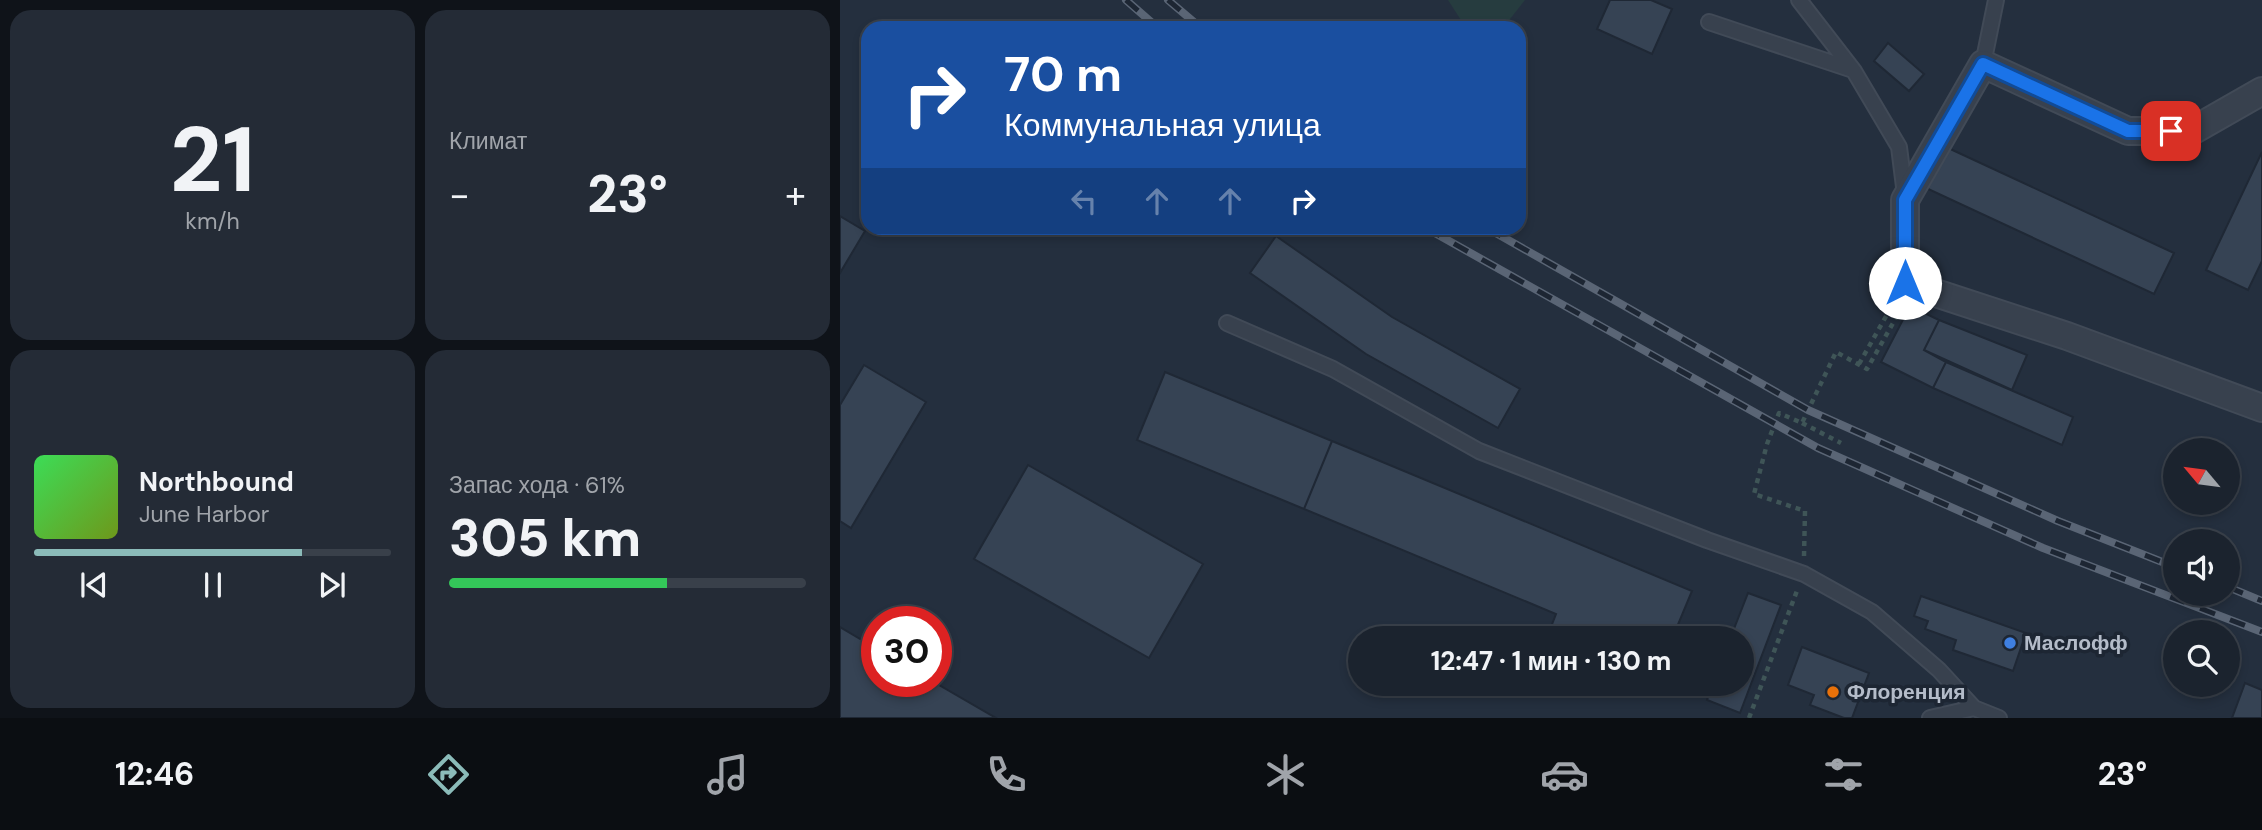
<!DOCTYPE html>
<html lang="ru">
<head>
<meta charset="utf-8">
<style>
	:root { --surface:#1b232e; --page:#242b36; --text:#f1f3f6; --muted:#a0a4aa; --line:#39404a; --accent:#8bbbb9 }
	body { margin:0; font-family:"DM Sans",sans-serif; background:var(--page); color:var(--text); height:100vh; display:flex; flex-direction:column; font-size:26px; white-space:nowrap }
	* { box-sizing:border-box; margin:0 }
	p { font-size:23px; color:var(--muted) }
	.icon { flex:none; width:38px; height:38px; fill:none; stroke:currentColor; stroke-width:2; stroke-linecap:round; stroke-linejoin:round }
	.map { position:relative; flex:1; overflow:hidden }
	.drawer { display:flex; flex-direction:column; gap:10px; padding:10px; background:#0f1319; width:840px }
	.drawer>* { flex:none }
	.banner { position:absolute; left:21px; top:21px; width:665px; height:214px; border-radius:21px; box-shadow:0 4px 10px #0003,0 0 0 2px var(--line); background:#1a4fa0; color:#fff; overflow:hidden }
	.needle { width:46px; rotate:299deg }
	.buttons { position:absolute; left:1323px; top:438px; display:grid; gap:14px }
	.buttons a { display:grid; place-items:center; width:77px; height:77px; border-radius:50%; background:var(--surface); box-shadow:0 4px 10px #0003,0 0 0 2px var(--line); font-size:35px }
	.speed { position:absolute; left:21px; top:606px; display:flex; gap:14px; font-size:35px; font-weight:700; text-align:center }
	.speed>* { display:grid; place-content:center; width:91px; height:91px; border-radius:50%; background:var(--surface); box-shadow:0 4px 10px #0003,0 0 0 2px var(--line); line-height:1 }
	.speed .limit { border:10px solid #d22; background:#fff; color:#111 }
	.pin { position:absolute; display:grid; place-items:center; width:60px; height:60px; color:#fff; margin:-30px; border-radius:14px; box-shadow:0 4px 10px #0006 }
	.me { position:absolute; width:77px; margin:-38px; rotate:0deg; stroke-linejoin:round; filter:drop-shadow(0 0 5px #0008) }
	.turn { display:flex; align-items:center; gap:24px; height:147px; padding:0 28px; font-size:32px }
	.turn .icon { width:91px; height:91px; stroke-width:2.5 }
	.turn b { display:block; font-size:49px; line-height:60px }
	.lanes { display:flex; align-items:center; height:66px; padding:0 28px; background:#0003; justify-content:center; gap:35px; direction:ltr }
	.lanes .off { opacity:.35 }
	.big { font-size:52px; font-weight:800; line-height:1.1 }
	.drawer .card { flex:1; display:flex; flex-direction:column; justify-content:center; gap:10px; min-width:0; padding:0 24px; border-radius:21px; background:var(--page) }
	.drawer .dial { align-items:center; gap:0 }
	.dial b { font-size:91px; line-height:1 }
	.song { display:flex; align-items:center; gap:21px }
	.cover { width:84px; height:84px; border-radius:10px; background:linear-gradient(135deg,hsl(130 70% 55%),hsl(80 70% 35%)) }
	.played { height:7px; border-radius:4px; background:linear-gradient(90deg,var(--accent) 75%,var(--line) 75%) }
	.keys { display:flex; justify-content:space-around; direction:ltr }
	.heat { display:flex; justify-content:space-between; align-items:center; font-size:38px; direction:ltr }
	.charge { height:10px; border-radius:5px; background:linear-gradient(90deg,#34c759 61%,var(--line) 0) }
	.drawer .tiles { flex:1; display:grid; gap:10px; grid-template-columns:repeat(2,1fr) }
	.trip { position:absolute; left:508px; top:626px; width:406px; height:70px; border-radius:35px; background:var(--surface); box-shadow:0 4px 10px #0003,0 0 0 2px var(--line); font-weight:800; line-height:70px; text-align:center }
	.menu { display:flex; height:112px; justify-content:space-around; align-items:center; background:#0b0e12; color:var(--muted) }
	.menu .icon { width:49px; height:49px }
	.menu .current { color:var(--accent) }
	.menu b { font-size:32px; color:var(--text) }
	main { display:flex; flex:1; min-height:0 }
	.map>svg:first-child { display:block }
	.green { fill:#263c3f }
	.building { fill:#364354; stroke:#1f2835; stroke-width:2 }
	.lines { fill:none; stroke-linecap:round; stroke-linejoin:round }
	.lane-casing { stroke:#414a57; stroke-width:18 }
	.street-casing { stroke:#414a57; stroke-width:30 }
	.path { stroke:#3f5557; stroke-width:4.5; stroke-dasharray:5 5; stroke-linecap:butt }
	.lane { stroke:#38414e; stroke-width:14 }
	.street { stroke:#38414e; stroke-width:26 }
	.rail-casing { stroke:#5a6575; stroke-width:8 }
	.rail { stroke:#1d2633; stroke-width:5; stroke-dasharray:16; stroke-linecap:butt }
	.route-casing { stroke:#114b97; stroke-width:18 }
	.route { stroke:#1a73e8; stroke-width:12 }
	.shop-dot { fill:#3f7fe0; stroke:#1d2633; stroke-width:2.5 }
	.food-dot { fill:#e8710a; stroke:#1d2633; stroke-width:2.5 }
	.labels { text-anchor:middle; stroke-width:7; stroke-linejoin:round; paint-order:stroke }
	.poi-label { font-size:21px; font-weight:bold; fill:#b4bcc9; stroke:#1d2633; text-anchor:start }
</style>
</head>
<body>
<main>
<section class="drawer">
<div class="tiles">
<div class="card dial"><b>21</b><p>km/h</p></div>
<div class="card"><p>Климат</p>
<div class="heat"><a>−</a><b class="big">23°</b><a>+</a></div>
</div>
<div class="card">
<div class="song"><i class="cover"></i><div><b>Northbound</b><p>June Harbor</p></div></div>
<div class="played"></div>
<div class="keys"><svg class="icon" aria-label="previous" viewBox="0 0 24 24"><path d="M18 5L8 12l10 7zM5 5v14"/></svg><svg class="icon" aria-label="pause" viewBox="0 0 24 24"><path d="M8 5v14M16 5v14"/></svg><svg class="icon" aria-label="next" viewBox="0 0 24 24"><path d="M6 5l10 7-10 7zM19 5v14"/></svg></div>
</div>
<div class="card"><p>Запас хода · 61%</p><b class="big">305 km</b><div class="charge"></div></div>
</div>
</section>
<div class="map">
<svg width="1422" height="718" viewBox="0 0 1422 718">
	<rect width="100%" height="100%" fill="#242f3e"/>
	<path class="green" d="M608,0H685L663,28H626Z"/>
	<path class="building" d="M770,0H811L832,9L812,54L757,29Z
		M1048,43L1084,74L1069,91L1034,61Z
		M1106,147L1334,253L1314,294L1086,188Z
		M1422,152V261L1408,290L1366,270Z
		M0,216L25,231L0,273Z
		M436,236L552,317L680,389L658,428L526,354L410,273Z
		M1070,306L1099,320L1084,350L1106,362L1093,388L1041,362Z
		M1099,320L1187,355L1172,390L1084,350Z
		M1106,362L1233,417L1222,445L1093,388Z
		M24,365L86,402L11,528L0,521V405Z
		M325,372L492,441L464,509L297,440Z
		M492,441L852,591L832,639H726L709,632L716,614L464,509Z
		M188,465L363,564L309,658L134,559Z
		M908,593L941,605L900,713L867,700L873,684H901V639H890Z
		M1081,596L1186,633L1173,671L1113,650L1116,640L1085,629L1088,621L1074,616Z
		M0,627L37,649V681H92L156,718H0Z
		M962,647L1029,673L1012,718H1004L970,705L974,695L948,685Z
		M1405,683L1422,690V718H1392Z"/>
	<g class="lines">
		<defs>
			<path id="lane" d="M959,0L1014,71L1059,147L1065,195
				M869,22L1013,70
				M1143,64L1156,0
				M1048,283L1061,290L1065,283
				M387,323L493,369L639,451L867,540L964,574L1032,612L1099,670L1134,708L1159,718
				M1090,718L1134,708"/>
			<path id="street" d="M1422,91L1352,131H1288L1143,64L1065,200V283L1227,336L1422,408"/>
		</defs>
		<use href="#lane" class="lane-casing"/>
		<use href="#street" class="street-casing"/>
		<path class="path" d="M1019,364L1053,304
			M962,423L1001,443
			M964,556L965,511L914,494L927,444L939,413L962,423L996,352L1027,369L1061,309L1059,308
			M909,718L958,588"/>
		<use href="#lane" class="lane"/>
		<use href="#street" class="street"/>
		<defs>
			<path id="rail" d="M286,0L318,28
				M328,0L361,28
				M586,228L978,448L1203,548L1422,632
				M647,228L968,410L1218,521L1335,567
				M1388,587L1422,601"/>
		</defs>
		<use href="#rail" class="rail-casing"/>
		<use href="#rail" class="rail"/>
	</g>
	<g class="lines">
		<defs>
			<path id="route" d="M1065,283V200L1143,64L1288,131H1331"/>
		</defs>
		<use href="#route" class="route-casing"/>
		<use href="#route" class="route"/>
	</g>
	<circle class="shop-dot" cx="1170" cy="643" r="7"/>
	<circle class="food-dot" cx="993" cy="692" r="7"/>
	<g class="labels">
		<g class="poi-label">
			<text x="1184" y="650">Маслофф</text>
			<text x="1007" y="699">Флоренция</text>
		</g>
	</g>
</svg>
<div class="buttons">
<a><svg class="needle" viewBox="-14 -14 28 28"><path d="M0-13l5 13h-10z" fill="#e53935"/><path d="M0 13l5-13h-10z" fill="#a0a4aa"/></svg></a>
<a><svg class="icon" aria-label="sound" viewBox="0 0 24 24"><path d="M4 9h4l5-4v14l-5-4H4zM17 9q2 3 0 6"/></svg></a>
<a><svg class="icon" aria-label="search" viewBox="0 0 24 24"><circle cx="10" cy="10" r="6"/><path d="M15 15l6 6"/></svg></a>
</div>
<div class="speed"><div class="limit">30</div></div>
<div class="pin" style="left:1331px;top:131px;background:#d93025"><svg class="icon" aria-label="arrive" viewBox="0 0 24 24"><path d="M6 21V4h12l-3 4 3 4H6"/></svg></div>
<svg class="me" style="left:1065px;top:283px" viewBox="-20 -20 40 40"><circle r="19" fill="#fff"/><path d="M0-13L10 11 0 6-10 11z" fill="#1a73e8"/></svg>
<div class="trip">12:47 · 1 мин · 130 m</div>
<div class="banner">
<div class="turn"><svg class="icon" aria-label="right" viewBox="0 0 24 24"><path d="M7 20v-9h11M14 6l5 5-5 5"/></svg><div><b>70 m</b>Коммунальная улица</div></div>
<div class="lanes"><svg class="icon off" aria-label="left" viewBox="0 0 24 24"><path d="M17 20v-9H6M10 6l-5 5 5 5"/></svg><svg class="icon off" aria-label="ahead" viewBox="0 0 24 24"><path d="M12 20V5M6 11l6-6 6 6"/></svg><svg class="icon off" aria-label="ahead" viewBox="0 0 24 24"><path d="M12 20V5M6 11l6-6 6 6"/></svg><svg class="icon" aria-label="right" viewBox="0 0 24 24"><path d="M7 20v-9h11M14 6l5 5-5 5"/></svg></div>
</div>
</div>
</main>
<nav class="menu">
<b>12:46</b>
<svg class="icon current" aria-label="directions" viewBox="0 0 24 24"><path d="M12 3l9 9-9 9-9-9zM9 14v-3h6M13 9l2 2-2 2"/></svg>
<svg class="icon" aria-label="music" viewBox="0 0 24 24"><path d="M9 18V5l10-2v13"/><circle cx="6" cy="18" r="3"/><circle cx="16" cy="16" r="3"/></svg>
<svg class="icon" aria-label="phone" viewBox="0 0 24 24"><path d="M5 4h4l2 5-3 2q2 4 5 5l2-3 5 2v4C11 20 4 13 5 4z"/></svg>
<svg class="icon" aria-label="climate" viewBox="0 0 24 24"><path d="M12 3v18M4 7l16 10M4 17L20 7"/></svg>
<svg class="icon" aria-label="car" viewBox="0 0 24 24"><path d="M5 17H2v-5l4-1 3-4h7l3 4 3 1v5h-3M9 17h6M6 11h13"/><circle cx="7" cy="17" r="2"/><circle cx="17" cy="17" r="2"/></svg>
<svg class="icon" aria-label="filters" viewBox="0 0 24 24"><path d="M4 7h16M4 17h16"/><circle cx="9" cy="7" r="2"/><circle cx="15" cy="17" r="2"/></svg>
<b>23°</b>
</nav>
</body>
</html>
